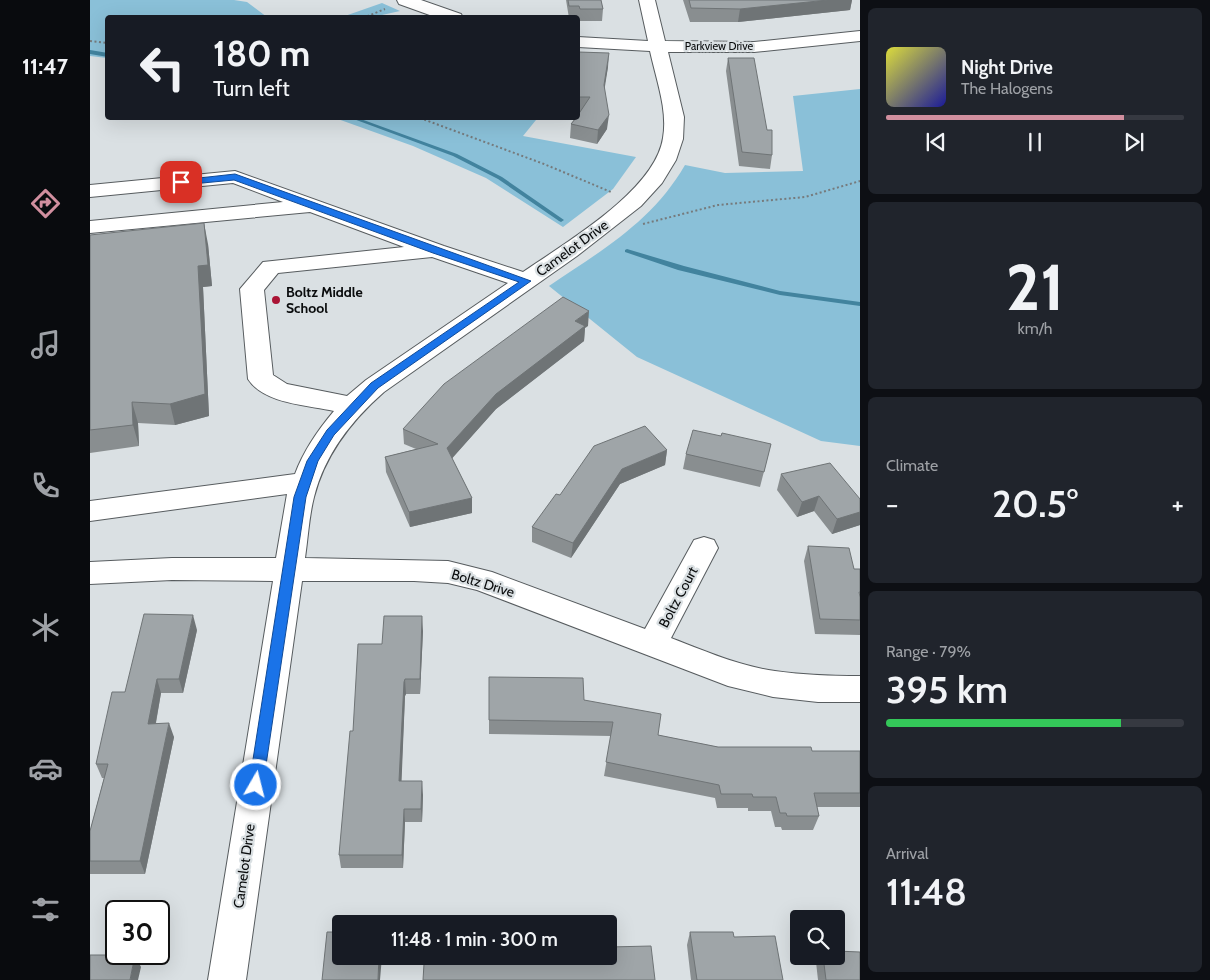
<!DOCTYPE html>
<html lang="en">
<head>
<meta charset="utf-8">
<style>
	:root { --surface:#171b24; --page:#20242c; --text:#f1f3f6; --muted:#9ea1a6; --line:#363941; --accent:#d18f9f }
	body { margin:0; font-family:Cabin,sans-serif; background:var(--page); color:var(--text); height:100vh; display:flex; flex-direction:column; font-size:19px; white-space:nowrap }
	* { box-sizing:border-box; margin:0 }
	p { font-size:16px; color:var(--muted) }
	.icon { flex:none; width:28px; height:28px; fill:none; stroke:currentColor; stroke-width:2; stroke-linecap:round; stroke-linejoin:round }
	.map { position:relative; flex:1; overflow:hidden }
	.sheet { display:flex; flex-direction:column; gap:8px; padding:8px; background:#0d0f14; width:350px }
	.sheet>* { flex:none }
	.top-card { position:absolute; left:15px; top:15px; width:475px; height:105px; border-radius:5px; box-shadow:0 5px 20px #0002; background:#171b24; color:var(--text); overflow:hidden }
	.controls { position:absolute; left:700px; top:910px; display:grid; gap:10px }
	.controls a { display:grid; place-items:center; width:55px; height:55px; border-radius:5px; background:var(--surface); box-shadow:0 5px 20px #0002; font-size:25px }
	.speed { position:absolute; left:15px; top:900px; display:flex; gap:10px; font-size:25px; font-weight:700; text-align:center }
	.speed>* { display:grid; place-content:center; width:65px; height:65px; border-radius:50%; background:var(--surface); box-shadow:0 5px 20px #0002; line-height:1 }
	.speed .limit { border:2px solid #111; border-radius:8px; background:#fff; color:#111 }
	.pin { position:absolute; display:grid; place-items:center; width:42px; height:42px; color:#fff; margin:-21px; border-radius:10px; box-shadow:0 2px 8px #0006 }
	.me { position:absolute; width:55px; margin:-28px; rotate:8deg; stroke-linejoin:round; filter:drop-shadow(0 0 4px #0008) }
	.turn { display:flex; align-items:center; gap:18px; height:105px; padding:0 25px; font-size:22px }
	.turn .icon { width:65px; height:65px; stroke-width:2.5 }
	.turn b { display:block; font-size:35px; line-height:42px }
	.big { font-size:38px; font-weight:600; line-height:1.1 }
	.sheet .tile { flex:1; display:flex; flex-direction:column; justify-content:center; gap:8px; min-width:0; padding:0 18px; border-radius:8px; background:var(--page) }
	.sheet .dial { align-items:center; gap:0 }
	.dial b { font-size:65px; line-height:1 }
	.song { display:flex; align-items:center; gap:15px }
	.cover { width:60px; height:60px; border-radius:8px; background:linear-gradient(135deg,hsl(60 70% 55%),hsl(240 70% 35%)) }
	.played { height:5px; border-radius:2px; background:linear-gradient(90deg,var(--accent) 80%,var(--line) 80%) }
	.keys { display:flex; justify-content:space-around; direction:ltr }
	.heat { display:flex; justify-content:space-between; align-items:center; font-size:28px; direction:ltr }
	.charge { height:8px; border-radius:4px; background:linear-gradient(90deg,#34c759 79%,var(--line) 0) }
	.trip { position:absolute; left:242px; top:915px; width:285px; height:50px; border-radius:5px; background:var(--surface); box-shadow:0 5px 20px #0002; font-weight:600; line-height:50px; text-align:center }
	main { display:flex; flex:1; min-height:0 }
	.dock { display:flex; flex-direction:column; width:90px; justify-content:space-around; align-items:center; background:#090b0e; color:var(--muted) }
	.dock .icon { width:35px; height:35px }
	.dock .active { color:var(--accent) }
	.dock b { font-size:22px; color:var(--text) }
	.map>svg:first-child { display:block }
	.green { fill:#8ac0d8 }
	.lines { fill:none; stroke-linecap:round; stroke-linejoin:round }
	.stream { fill:#42839e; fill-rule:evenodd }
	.minor-casing { stroke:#575c5f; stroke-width:2 }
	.path { stroke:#767a7c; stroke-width:2; stroke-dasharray:2 2.5; stroke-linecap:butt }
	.minor { fill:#fff; fill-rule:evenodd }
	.wall { fill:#898e90 }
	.shaded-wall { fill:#6f7476 }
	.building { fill:#9fa5a8; stroke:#6f7476 }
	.route { fill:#1a73e8; stroke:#114b97 }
	.poi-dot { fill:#aa1435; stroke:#dae0e3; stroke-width:2 }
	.labels { text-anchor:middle; stroke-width:4.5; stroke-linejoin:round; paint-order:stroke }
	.far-street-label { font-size:11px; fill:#0a0c0d; stroke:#dae0e3 }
	.street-label { font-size:14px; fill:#0a0c0d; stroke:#dae0e3 }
	.poi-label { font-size:14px; font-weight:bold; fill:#0a0c0d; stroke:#dae0e3; text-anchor:start }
</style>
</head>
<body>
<main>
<nav class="dock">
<b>11:47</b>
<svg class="icon active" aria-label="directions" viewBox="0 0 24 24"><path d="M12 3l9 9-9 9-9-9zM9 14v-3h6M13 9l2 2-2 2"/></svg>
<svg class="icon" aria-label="music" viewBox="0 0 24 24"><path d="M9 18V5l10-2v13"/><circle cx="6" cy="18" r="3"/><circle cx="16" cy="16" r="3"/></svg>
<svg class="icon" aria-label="phone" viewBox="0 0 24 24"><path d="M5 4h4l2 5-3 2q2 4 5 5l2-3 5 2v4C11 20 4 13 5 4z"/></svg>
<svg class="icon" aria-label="climate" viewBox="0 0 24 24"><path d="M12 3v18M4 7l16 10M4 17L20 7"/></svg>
<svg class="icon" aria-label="car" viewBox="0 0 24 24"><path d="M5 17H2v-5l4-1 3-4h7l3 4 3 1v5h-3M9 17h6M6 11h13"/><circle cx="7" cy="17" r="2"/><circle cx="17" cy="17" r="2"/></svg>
<svg class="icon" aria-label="filters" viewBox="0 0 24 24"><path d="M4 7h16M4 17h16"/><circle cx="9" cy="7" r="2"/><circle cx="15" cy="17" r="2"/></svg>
</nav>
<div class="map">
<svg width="770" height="980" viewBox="0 0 770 980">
	<rect width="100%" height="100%" fill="#dae0e3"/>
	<path class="green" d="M0,0H144L157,2L177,17L18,18L17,58L0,56Z
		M292,3L310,11L283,17H252Z
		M770,89V446L731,441L547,357L459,286C512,250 562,222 595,165L635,173L713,171L703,96Z
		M245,118H430L446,120L433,136L546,157L523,189L473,227L396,178L323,146Z"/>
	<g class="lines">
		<path class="stream" d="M0,50L18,53V57L0,54Z
			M261,118H268L367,154L412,177L474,220L471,222L469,221L408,179L363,156Z
			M537,249L594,266L690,291L770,302V306L690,295L588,270L535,252V250Z"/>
		<defs>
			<path id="minor" d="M307,0H331L371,14L373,18H348L309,4Z
				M549,0H565L575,41L664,42L770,31V41L664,52H578L594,117L593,139L586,160L572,183L551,206L487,256L294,392C261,421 235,454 224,497C219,516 218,538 215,558L358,561L402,572L555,629L604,540L614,537L624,540L628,548L581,638C615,651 649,666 685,671C713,675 741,676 770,676V702H728L683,697L638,686L387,590L358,583L324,581H212L156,980H118L183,581L82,580L0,584V562L82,558H186L197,494L0,521V501L205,474C214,450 228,430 244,411C218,405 174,404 158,379L150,289L173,262L314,247L220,212L0,233V221L193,202L143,183L0,197V185L145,171L354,246L433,272C475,243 565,191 573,138C578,110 566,79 560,51L488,47V37L558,41ZM342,257L418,283L276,380L257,396L197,384L183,375L174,290L188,273Z"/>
		</defs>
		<use href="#minor" class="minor-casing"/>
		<path class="path" d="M273,18L295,9
			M0,41L18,43
			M330,118L454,164L521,192
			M553,224L628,205L715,197L770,181"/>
		<use href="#minor" class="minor"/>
	</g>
	<path class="wall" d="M476,0H511L513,9L512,21H489L488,18H479Z
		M593,0H762L760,10L648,22H600Z
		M488,52L518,67L514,88L517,129L507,144L480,138L481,124L490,111H488Z
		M638,58L682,155L680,169L649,166L636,71Z
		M0,235L118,244L122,286L113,287L119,416L85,425L48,423L49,446L0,453Z
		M498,326L495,328L494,341L406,409L362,458L382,498V513L320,527L296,472L295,457L326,449L314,444L313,429Z
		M631,436L681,444L670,487L593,469L596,454Z
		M577,450L575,465L530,484L481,558L442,542V527L470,495Z
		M691,474L770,499V525L742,534L724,511L707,517L687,490Z
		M718,546L764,569H770V635L725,634L714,561Z
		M107,630L93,693H71L66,723L84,737L55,874H0V831L14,778H12L6,764L35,692Z
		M333,631L330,694H316L315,696L311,781L333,795L332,822H315L313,868H251L249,855L263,731L292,644Z
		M399,677L494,700L568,735L628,747L722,751H770V807H727L729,816L723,830H692L691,827H685L681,811H658V808H627L625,798L514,776L521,736L399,734Z
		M600,932L644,937L693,980H601L597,945Z
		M467,956H519L467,963Z
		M729,956H746L770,980H728L726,962Z"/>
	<path class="shaded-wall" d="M738,0H762L760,10L648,22L650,9Z
		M519,53L518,67L513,99L514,85Z
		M519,115L517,129L507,144L508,130Z
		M114,223L118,244L122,286L113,287L119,416L85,425L80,404Z
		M499,311L498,326L495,328L494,341L406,409L358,463L357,448L406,394L485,321Z
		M42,402L48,423L49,446L43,425Z
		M577,450L575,465L530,484L481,558L483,543L532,469Z
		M729,496L724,511L707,517L712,502Z
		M382,498V513L320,527L319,512Z
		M770,512V525L742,534L747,519Z
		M103,615L107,630L93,693L89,679Z
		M332,616L333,631L330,694V679Z
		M67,679L71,693L63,738L58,724Z
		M315,679L316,694L315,696L311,795L309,781L314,682Z
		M79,723L84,737L55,874L50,861Z
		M332,781L333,795L332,822L331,809Z
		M314,809L315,822L313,868L312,855Z
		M45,955L51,967L48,980H40Z
		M289,956H292L290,980H288Z"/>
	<path class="building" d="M478,0H511L513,9H490L489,6H479Z
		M599,0H738L650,9L601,8Z
		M488,52L519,53L514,85L519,115L508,130L481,124L486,118H488V115L500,97H488Z
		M638,58H664L677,130H682V155L652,152Z
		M114,223L118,265L108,266L115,394L80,404L42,402L43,425L0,430V235Z
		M473,297L499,311L485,321L495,326L406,394L357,448L382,498L319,512L295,457L348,444L313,429L354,384Z
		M555,426L577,450L532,469L483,543L442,527L466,494L470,495L504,446Z
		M603,430L631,436L632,433L681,444L674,472L596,454Z
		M740,463L770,499V512L747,519L729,496L712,502L691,474Z
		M718,546L759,548L764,569H770V592H769L770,597V620L730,619Z
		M54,614L103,615L89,679H67L58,724L79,723L50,861H0V831L18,764H6L22,692H35Z
		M294,616H332L330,679H315L314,682L309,781H332L331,809H314L312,855H249L260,731H263L268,644H292Z
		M399,677L493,678L494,700L571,714L568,735L628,747H721L722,751H770V793H724L729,816H697L696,813H690L686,797H663L662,794H631L629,785L516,762L523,722L399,720Z
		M237,932H251V956H289L288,980H232Z
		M600,932H643L644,937L685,936L693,980H607Z
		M561,946L565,980H333L334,964L469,963V956H519V947Z
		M746,951L770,952V980H736L733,956H746Z
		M0,955H45L40,980H0Z"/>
	<path class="route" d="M145,174L441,281L288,388L244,435L228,461L216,497L173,785L171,789L166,791L161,789L159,785L204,497L217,461L237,430L281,383L429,282L343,253L144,180L91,185L86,182L91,180Z"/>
	<circle class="poi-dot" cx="186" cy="300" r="5"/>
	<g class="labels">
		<g class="far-street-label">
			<text x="629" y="50">Parkview Drive</text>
		</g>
		<g class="street-label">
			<text transform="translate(482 248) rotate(-36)" y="5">Camelot Drive</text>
			<text transform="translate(393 583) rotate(17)" y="5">Boltz Drive</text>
			<text transform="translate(588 597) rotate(-62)" y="5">Boltz Court</text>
			<text transform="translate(154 866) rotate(-82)" y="5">Camelot Drive</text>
		</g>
		<g class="poi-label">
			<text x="196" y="297">Boltz Middle<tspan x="196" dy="16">School</tspan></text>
		</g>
	</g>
</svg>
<div class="controls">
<a><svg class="icon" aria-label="search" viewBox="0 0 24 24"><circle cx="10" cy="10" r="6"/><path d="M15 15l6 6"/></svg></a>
</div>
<div class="speed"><div class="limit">30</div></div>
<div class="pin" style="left:91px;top:182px;background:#d93025"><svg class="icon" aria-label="arrive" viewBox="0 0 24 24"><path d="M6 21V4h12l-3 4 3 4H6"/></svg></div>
<svg class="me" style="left:166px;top:785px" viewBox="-20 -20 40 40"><circle r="17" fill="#1a73e8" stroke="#fff" stroke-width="3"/><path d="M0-11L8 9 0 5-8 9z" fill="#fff"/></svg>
<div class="trip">11:48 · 1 min · 300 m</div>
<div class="top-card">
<div class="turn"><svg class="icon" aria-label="left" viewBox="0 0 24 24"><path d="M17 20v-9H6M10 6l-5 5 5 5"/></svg><div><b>180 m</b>Turn left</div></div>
</div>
</div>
<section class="sheet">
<div class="tile">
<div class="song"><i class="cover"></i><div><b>Night Drive</b><p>The Halogens</p></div></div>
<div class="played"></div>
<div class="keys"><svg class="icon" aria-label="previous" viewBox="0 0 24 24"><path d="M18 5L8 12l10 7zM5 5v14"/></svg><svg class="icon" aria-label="pause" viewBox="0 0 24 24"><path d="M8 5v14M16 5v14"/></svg><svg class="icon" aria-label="next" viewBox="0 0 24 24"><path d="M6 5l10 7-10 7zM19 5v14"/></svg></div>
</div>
<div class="tile dial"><b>21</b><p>km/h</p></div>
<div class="tile"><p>Climate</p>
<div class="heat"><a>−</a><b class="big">20.5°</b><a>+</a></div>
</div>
<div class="tile"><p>Range · 79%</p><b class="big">395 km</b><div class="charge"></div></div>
<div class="tile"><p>Arrival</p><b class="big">11:48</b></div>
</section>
</main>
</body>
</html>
